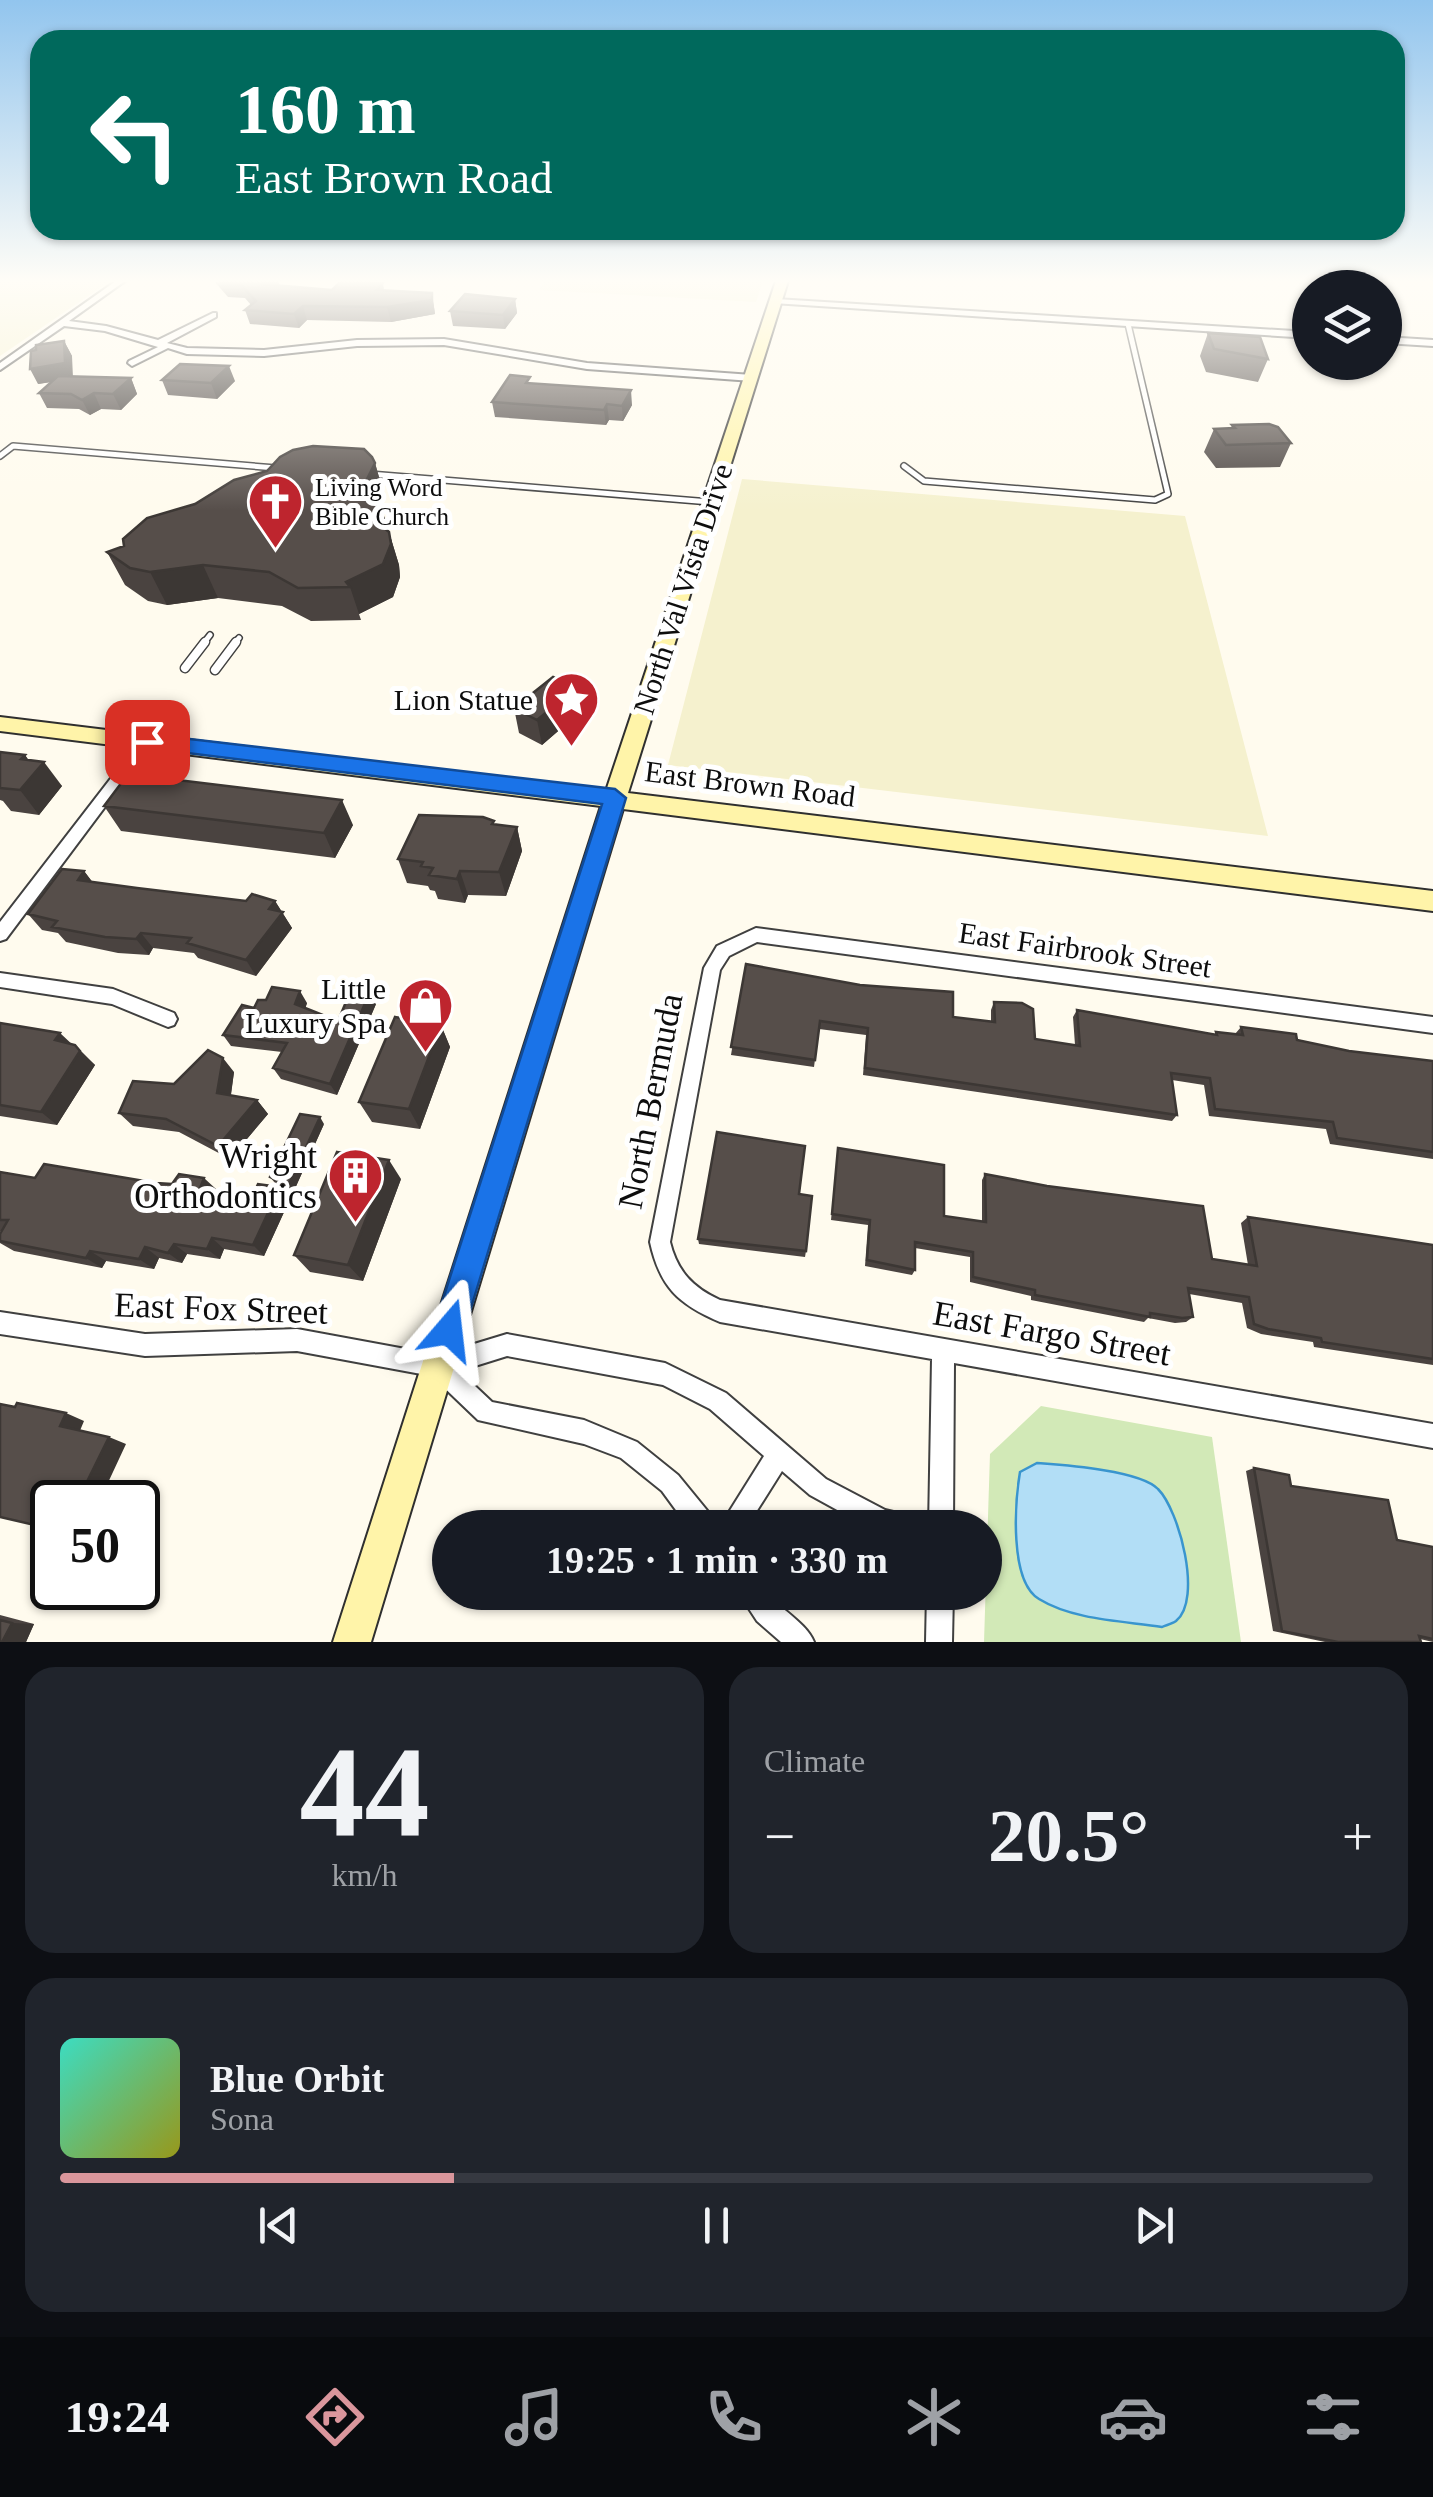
<!DOCTYPE html>
<html lang="en">
<head>
<meta charset="utf-8">
<style>
	:root { --surface:#171b24; --page:#20242c; --text:#f1f3f6; --muted:#9ea1a6; --line:#363941; --accent:#da969c }
	body { margin:0; font-family:"Times New Roman",serif; background:var(--page); color:var(--text); height:100vh; display:flex; flex-direction:column; font-size:38px; white-space:nowrap }
	* { box-sizing:border-box; margin:0 }
	p { font-size:32px; color:var(--muted) }
	.icon { flex:none; width:55px; height:55px; fill:none; stroke:currentColor; stroke-width:2; stroke-linecap:round; stroke-linejoin:round }
	.map { position:relative; height:1642px; overflow:hidden }
	.sheet { display:flex; flex-direction:column; gap:25px; padding:25px; background:#0d0f14; flex:1 }
	.sheet>* { flex:none }
	.banner { position:absolute; left:30px; top:30px; width:1375px; height:210px; border-radius:30px; box-shadow:0 2px 8px #0004; background:#00695c; color:#fff; overflow:hidden }
	.buttons { position:absolute; left:1292px; top:270px; display:grid; gap:20px }
	.buttons a { display:grid; place-items:center; width:110px; height:110px; border-radius:50%; background:var(--surface); box-shadow:0 2px 8px #0004; font-size:50px }
	.speed { position:absolute; left:30px; top:1480px; display:flex; gap:20px; font-size:50px; font-weight:700; text-align:center }
	.speed>* { display:grid; place-content:center; width:130px; height:130px; border-radius:50%; background:var(--surface); box-shadow:0 2px 8px #0004; line-height:1 }
	.speed .limit { border:5px solid #111; border-radius:15px; background:#fff; color:#111 }
	.pin { position:absolute; display:grid; place-items:center; width:85px; height:85px; color:#fff; margin:-42px; border-radius:20px; box-shadow:0 5px 15px #0006 }
	.me { position:absolute; width:110px; margin:-55px; rotate:17deg; stroke-linejoin:round; filter:drop-shadow(0 0 8px #0008) }
	.turn { display:flex; align-items:center; gap:35px; height:210px; padding:0 40px; font-size:45px }
	.turn .icon { width:130px; height:130px; stroke-width:2.5 }
	.turn b { display:block; font-size:70px; line-height:85px }
	.big { font-size:75px; font-weight:700; line-height:1.1 }
	.sheet .card { flex:1; display:flex; flex-direction:column; justify-content:center; gap:15px; min-width:0; padding:0 35px; border-radius:30px; background:var(--page) }
	.sheet .dial { align-items:center; gap:0 }
	.dial b { font-size:130px; line-height:1 }
	.song { display:flex; align-items:center; gap:30px }
	.cover { width:120px; height:120px; border-radius:15px; background:linear-gradient(135deg,hsl(170 70% 55%),hsl(60 70% 35%)) }
	.played { height:10px; border-radius:5px; background:linear-gradient(90deg,var(--accent) 30%,var(--line) 30%) }
	.keys { display:flex; justify-content:space-around; direction:ltr }
	.heat { display:flex; justify-content:space-between; align-items:center; font-size:55px; direction:ltr }
	.sheet .tiles { flex:1; display:grid; gap:25px; grid-template-columns:1fr 1fr }
	.card:last-child { grid-column:span 2 }
	.trip { position:absolute; left:432px; top:1510px; width:570px; height:100px; border-radius:50px; background:var(--surface); box-shadow:0 2px 8px #0004; font-weight:700; line-height:100px; text-align:center }
	.dock { display:flex; height:160px; justify-content:space-around; align-items:center; background:#090b0e; color:var(--muted) }
	.dock .icon { width:70px; height:70px }
	.dock .on { color:var(--accent) }
	.dock b { font-size:45px; color:var(--text) }
	.map>svg:first-child { display:block }
	.farmland { fill:#f5f1ce }
	.green { fill:#d2e9b7 }
	.water { fill:#b2def6; stroke:#3995ce; stroke-width:2.5 }
	.lines { fill:none; stroke-linecap:round; stroke-linejoin:round }
	.service-far1-casing { stroke:#404040; stroke-width:8 }
	.service-casing { stroke:#404040; stroke-width:11 }
	.minor-casing { stroke:#404040; stroke-width:4 }
	.secondary-casing { stroke:#2f2f2f; stroke-width:4 }
	.service-far1 { stroke:#fff; stroke-width:5 }
	.service { stroke:#fff; stroke-width:8 }
	.minor { fill:#fff; fill-rule:evenodd }
	.secondary { fill:#fff4a9; fill-rule:evenodd }
	.wall { fill:#4a4340 }
	.shaded-wall { fill:#3c3734 }
	.building { fill:#564e4a; stroke:#3c3734; stroke-width:2.5 }
	.route { fill:#1a73e8; stroke:#114b97; stroke-width:2.5 }
	.labels { text-anchor:middle; stroke-width:10; stroke-linejoin:round; paint-order:stroke }
	.far-poi-label { font-size:25px; fill:#0d0d0d; stroke:#fff; text-anchor:start }
	.street-label { font-size:30px; fill:#0d0d0d; stroke:#fff }
	.poi-label { font-size:30px; fill:#0d0d0d; stroke:#fff; text-anchor:end }
	.near-street-label { font-size:35px; fill:#0d0d0d; stroke:#fff }
	.near-poi-label { font-size:35px; fill:#0d0d0d; stroke:#fff; text-anchor:end }
</style>
</head>
<body>
<div class="map">
<svg width="1433" height="1642" viewBox="0 0 1433 1642">
	<rect width="100%" height="100%" fill="#fffbee"/>
	<path class="farmland" d="M0,281H110L0,356Z
		M545,281H763L756,302L539,290Z
		M742,479L1185,516L1268,836L668,765Z"/>
	<path class="green" d="M1041,1406L1212,1437L1241,1642H984L990,1454Z"/>
	<path class="water" d="M1037,1463C1063,1465 1140,1470 1158,1489C1179,1510 1203,1599 1176,1621C1172,1624 1166,1625 1162,1627C1123,1621 1073,1620 1039,1599C1009,1581 1015,1502 1020,1472Z"/>
	<g class="lines">
		<defs>
			<path id="service-far1" d="M0,456L13,446L276,468
				M904,466L924,481L1155,500L1168,494L1128,324
				M370,474L710,502
				M203,644L210,635
				M234,644L239,638"/>
			<path id="service" d="M185,668L205,642
				M215,670L236,642"/>
			<path id="minor" d="M116,281H125L69,321L106,326L158,340L213,313H216V317L167,343L187,348L264,350L357,340L444,339L587,363L752,375L757,378L752,381L587,369L444,345L357,346L264,356L187,354L168,348L132,366L128,363L129,361L158,347L105,331L64,326L0,370V363Z
				M776,299L1310,332V338L773,303V299Z
				M1385,337L1433,340V346L1385,343Z
				M147,736L152,738L154,741L152,744L6,939L0,941V922L142,738Z
				M756,928L1433,1017V1033L757,942L729,956L720,970L670,1242C677,1271 693,1288 720,1300L1433,1424V1448L954,1363L953,1528H929L932,1359L720,1322C678,1304 660,1287 650,1242L704,968L717,946Z
				M0,973L113,989L174,1013L177,1019L174,1025L168,1027L112,1004L0,987Z
				M0,1312L145,1334L297,1329L438,1355L507,1334L665,1363L726,1393L826,1479L885,1510L923,1519L926,1528H870L810,1495L782,1471L746,1528H719L764,1456L710,1409L663,1385L507,1356L459,1371L492,1402L584,1420L637,1442L678,1475L714,1519L717,1528H689L662,1491L621,1458L584,1444L478,1420L432,1376L297,1351L145,1356L0,1334Z
				M738,1592H767C780,1610 806,1622 814,1642H781L757,1621Z
				M927,1592H953L952,1642H926Z"/>
			<path id="secondary" d="M776,281H788L628,793L1433,891V911L623,809L371,1642H333L601,806L0,731V717L606,791Z"/>
		</defs>
		<use href="#service-far1" class="service-far1-casing"/>
		<use href="#service" class="service-casing"/>
		<use href="#minor" class="minor-casing"/>
		<use href="#secondary" class="secondary-casing"/>
		<use href="#service-far1" class="service-far1"/>
		<use href="#service" class="service"/>
		<use href="#minor" class="minor"/>
		<use href="#secondary" class="secondary"/>
	</g>
	<path class="wall" d="M214,281H278L280,286L332,290L383,283L384,290L432,293L435,314L391,322L307,320L299,328L250,324L245,310L251,305L245,298L228,297Z
		M515,299L517,313L505,329L453,326L450,311Z
		M1208,333L1268,359L1258,382L1206,372L1200,356Z
		M64,341L72,356V377L131,378L137,394L121,410L101,409L90,415L79,409L47,408L39,393L52,382L38,384Z
		M162,380L235,381L217,399L168,395Z
		M531,383L632,405L623,421L609,420L606,425L495,417L492,402Z
		M1232,425L1291,443L1280,467L1216,468L1204,452L1214,429L1231,428Z
		M375,463L384,495L380,503L399,565L400,577L393,597L359,614L361,620L311,621L282,606L218,598L167,605L148,601L125,585L107,552Z
		M514,708L579,713L542,745L519,733Z
		M0,752L25,755L28,760L62,786L39,815L11,811L3,801L0,800Z
		M104,806L353,825L335,858L121,831Z
		M494,824L517,827L522,851L506,896L468,895L465,903L438,899L435,891L430,890L428,886L407,883L398,859Z
		M84,871L93,883L246,901H275L292,928L256,976L198,958L194,953L153,948L149,955L118,953L66,942L58,933L42,930L28,914Z
		M746,964L953,1017L991,1022V1010L994,1002L1035,1039L1075,1045L1073,1017L1077,1010L1214,1035L1216,1032L1235,1034L1241,1027L1349,1051L1433,1061V1159L1330,1144L1326,1129L1209,1116L1204,1085L1172,1080L1177,1115L1172,1121L863,1075L866,1035L819,1029L814,1067L731,1055Z
		M307,1003L305,1008L338,1021L376,1004L337,1095L281,1079L273,1068L282,1052L231,1046L223,1035L254,1008Z
		M0,1023L71,1044L95,1065L57,1125L0,1116Z
		M441,1025L450,1047L420,1129L372,1122L359,1102Z
		M234,1072L231,1095L257,1100L268,1114L230,1159L179,1132L133,1126L119,1113L174,1084Z
		M324,1124L293,1193L275,1183L270,1177Z
		M838,1148L944,1216L982,1222V1180L985,1174L1212,1259L1248,1265L1241,1223L1248,1217L1433,1245V1365L1314,1347L1313,1342L1261,1334L1247,1328L1242,1303L1189,1294L1193,1317L1186,1322L1175,1323L1148,1318L1144,1322L1031,1300V1296L970,1282V1257L915,1248V1270L912,1275L865,1266L868,1225L831,1220Z
		M0,1172L35,1178L156,1183L216,1189V1191L252,1197L280,1187L290,1199L264,1256L224,1249L220,1259L187,1254L182,1263L159,1258L154,1269L106,1261L102,1268L14,1251L0,1243V1234L2,1231H0Z
		M401,1179L363,1281L310,1272L294,1255Z
		M799,1194L806,1251L805,1257L699,1244L698,1239Z
		M1254,1468L1397,1540L1433,1547V1642L1420,1639L1421,1642H1325L1273,1631L1246,1471Z
		M0,1615L34,1624L26,1642H0Z"/>
	<path class="shaded-wall" d="M266,281H278L280,286L262,284Z
		M432,293L435,314L391,322L387,307Z
		M515,299L517,313L505,329L503,315Z
		M303,306L307,320L299,328L294,314Z
		M64,341L72,356L73,378L38,384L30,369Z
		M229,366L235,381L217,399L211,383Z
		M131,378L137,394L121,410L113,394Z
		M631,390L632,405L623,421L622,406Z
		M94,393L101,409L90,415L82,400Z
		M607,404L609,420L606,425L604,410Z
		M375,463L384,495L380,503L388,529L386,554L366,481Z
		M389,532L399,565L400,577L393,597L359,614L350,587L346,582Z
		M203,565L218,598L167,605L150,572Z
		M576,688L579,713L542,745L537,720Z
		M25,755L36,770L44,762L62,786L39,815L20,790L21,759Z
		M342,800L353,825L335,858L324,833Z
		M517,827L522,851L506,896L499,872Z
		M84,871L97,888L78,880Z
		M460,871L468,895L465,903L457,879Z
		M275,901L292,928L256,976L246,960L269,909Z
		M141,933L153,948L149,955L136,939Z
		M300,991L307,1003L303,1016L295,1004Z
		M370,992L376,1004L337,1095L330,1084Z
		M441,1025L450,1047L420,1129L409,1109Z
		M60,1033L75,1047L55,1040Z
		M75,1045L95,1065L57,1125L41,1112Z
		M223,1058L234,1072L229,1107L217,1093Z
		M257,1100L268,1114L230,1159L218,1146Z
		M320,1117L324,1124L293,1193L288,1186Z
		M389,1160L401,1179L363,1281L348,1265Z
		M204,1178L216,1189L212,1200L200,1188Z
		M280,1187L290,1199L264,1256L253,1245Z
		M212,1238L224,1249L220,1259L207,1249Z
		M174,1244L187,1254L182,1263L168,1253Z
		M145,1247L159,1258L154,1269L139,1259Z
		M90,1251L106,1261L102,1268L86,1258Z
		M66,1413L84,1421L79,1433L60,1426Z
		M109,1437L126,1444L99,1502H77Z
		M12,1623L34,1624L26,1642H2Z"/>
	<path class="building" d="M221,281H266L262,284L332,290L341,281L383,283L377,290L432,293V300L387,307L303,306L294,314L245,310L256,301L240,284L223,283Z
		M465,294L515,299L503,315L450,311Z
		M1208,333L1260,337L1268,359L1214,349Z
		M64,341L65,363L30,369L31,351L36,350V345Z
		M180,364L229,366L211,383L162,380Z
		M510,375L530,377L526,383L631,390L622,406L607,404L604,410L492,402Z
		M58,376L131,378L113,394L94,393L82,400L71,394L39,393Z
		M1269,424L1278,427L1291,443L1226,445L1214,429L1235,428L1232,425Z
		M313,446L364,449L372,457L375,463L366,481L379,497L376,521L389,532L391,544L383,564L346,582L350,587L298,588L269,572L203,565L150,572L130,568L107,552L124,546L123,539L147,518L195,504L234,480L267,471L280,457L293,450Z
		M553,677L576,688L537,720L514,708Z
		M0,752L25,755L21,759L44,762L20,790L0,788Z
		M128,774L342,800L324,833L104,806Z
		M419,815L483,817L494,821L492,824L517,827L499,872L460,871L457,879L429,875L433,868L421,866L423,862L398,859Z
		M62,869L84,871L78,880L137,888L246,901L252,894L275,901L269,909L283,912L246,960L187,943L191,938L141,933L136,939L105,937L52,927L57,921L28,914Z
		M746,964L860,985L953,992V1017L995,1022L994,1002L1022,1003L1033,1009L1035,1039L1080,1046L1077,1010L1217,1035L1216,1032L1243,1035L1241,1027L1296,1034L1297,1040L1349,1051L1433,1061V1152L1337,1138L1333,1122L1215,1109L1210,1078L1171,1073L1177,1115L865,1068L868,1028L820,1021L815,1060L731,1047Z
		M272,987L300,991L295,1004L338,1021L351,990L370,992L330,1084L273,1068L287,1043L223,1035L242,1005L254,1008L258,1000H266Z
		M395,1017L441,1025L409,1109L359,1102Z
		M0,1023L60,1033L55,1040L75,1045L80,1051L41,1112L0,1105Z
		M208,1050L223,1058L217,1093L257,1100L218,1146L166,1119L119,1113L133,1081L174,1084Z
		M300,1114L320,1117L288,1186L270,1177Z
		M717,1132L805,1146L799,1194L812,1196L806,1251L698,1239Z
		M838,1148L944,1165V1216L986,1222L985,1174L1047,1186L1203,1206L1212,1259L1257,1266L1248,1217L1433,1245V1359L1322,1342L1321,1338L1268,1329L1254,1324L1249,1297L1188,1288L1193,1317L1182,1318L1150,1313V1317L1035,1295V1290L973,1277V1252L915,1242V1270L867,1260L870,1220L832,1214Z
		M337,1152L389,1160L348,1265L294,1255Z
		M44,1164L156,1183L172,1184L179,1174L204,1178L200,1188L252,1197L258,1184L280,1187L253,1245L212,1238L207,1249L174,1244L168,1253L145,1247L139,1259L90,1251L86,1258L0,1241V1234L8,1220H0V1172L35,1178Z
		M17,1403L66,1413L60,1426L109,1437L77,1502H52V1529L0,1517V1404L15,1407Z
		M1254,1468L1289,1475L1291,1486L1388,1500L1397,1540L1433,1547V1639L1419,1636L1421,1642H1338L1282,1631Z
		M793,1521L804,1528H790Z
		M0,1620L12,1623L2,1642H0Z"/>
	<linearGradient id="sky" x2="0" y2="1"><stop stop-color="#92c5ee"/><stop offset="0.55" stop-color="#fffdf7"/><stop offset="1" stop-color="#fffdf7" stop-opacity="0"/></linearGradient>
	<rect width="1433" height="511" fill="url(#sky)"/>
	<path class="route" d="M147,734L615,789L626,798L461,1341L449,1346L438,1341L433,1330L602,804L139,747L136,742Z"/>
	<defs>
		<symbol id="church-pin" viewBox="-11 -11 22 30"><path d="M0 17L-7.5 6A9.5 9.5 0 1 1 7.5 6Z" fill="#be252e" stroke="#fff"/><path d="M-1.2-6h2.4v3.5h3.3v2.4h-3.3V6h-2.4V-.1h-3.3v-2.4h3.3Z" fill="#fff"/></symbol>
		<symbol id="sight-pin" viewBox="-11 -11 22 30"><path d="M0 17L-7.5 6A9.5 9.5 0 1 1 7.5 6Z" fill="#be252e" stroke="#fff"/><path d="M0-6L1.8-2.2L6-1.7L2.9 1.2L3.7 5.4L0 3.3L-3.7 5.4L-2.9 1.2L-6-1.7L-1.8-2.2Z" fill="#fff"/></symbol>
		<symbol id="shop-pin" viewBox="-11 -11 22 30"><path d="M0 17L-7.5 6A9.5 9.5 0 1 1 7.5 6Z" fill="#be252e" stroke="#fff"/><path d="M-5-2.5h2.3a2.7 3.5 0 0 1 5.4 0H5L5.5 6h-11ZM-1.5-2.5h3a1.5 2.3 0 0 0-3 0Z" fill="#fff"/></symbol>
		<symbol id="building-pin" viewBox="-11 -11 22 30"><path d="M0 17L-7.5 6A9.5 9.5 0 1 1 7.5 6Z" fill="#be252e" stroke="#fff"/><path d="M-4-6H4V6H1V3H-1V6H-4ZM-2.5-4.3h1.7v1.8h-1.7ZM.8-4.3h1.7v1.8H.8ZM-2.5-1h1.7V.8h-1.7ZM.8-1h1.7V.8H.8Z" fill="#fff"/></symbol>
	</defs>
	<g fill-rule="evenodd">
		<use href="#church-pin" x="244" y="470" width="63" height="86"/>
		<use href="#sight-pin" x="540" y="668" width="63" height="86"/>
		<use href="#shop-pin" x="394" y="974" width="63" height="86"/>
		<use href="#building-pin" x="324" y="1144" width="63" height="86"/>
	</g>
	<g class="labels">
		<g class="far-poi-label">
			<text x="315" y="496">Living Word<tspan x="315" dy="29">Bible Church</tspan></text>
		</g>
		<g class="street-label">
			<text transform="translate(683 589) rotate(-72)" y="10">North Val Vista Drive</text>
			<text transform="translate(750 784) rotate(7)" y="10">East Brown Road</text>
			<text transform="translate(1085 950) rotate(8)" y="10">East Fairbrook Street</text>
		</g>
		<g class="poi-label">
			<text x="533" y="710">Lion Statue</text>
			<text x="386" y="999">Little<tspan x="386" dy="34">Luxury Spa</tspan></text>
		</g>
		<g class="near-street-label">
			<text transform="translate(650 1101) rotate(-79)" y="12">North Bermuda</text>
			<text transform="translate(221 1308) rotate(2)" y="12">East Fox Street</text>
			<text transform="translate(1052 1333) rotate(10)" y="12">East Fargo Street</text>
		</g>
		<g class="near-poi-label">
			<text x="317" y="1168">Wright<tspan x="317" dy="40">Orthodontics</tspan></text>
		</g>
	</g>
</svg>
<div class="buttons">
<a><svg class="icon" aria-label="layers" viewBox="0 0 24 24"><path d="M12 4l9 5-9 5-9-5zM3 14l9 5 9-5"/></svg></a>
</div>
<div class="speed"><div class="limit">50</div></div>
<div class="pin" style="left:147px;top:742px;background:#d93025"><svg class="icon" aria-label="arrive" viewBox="0 0 24 24"><path d="M6 21V4h12l-3 4 3 4H6"/></svg></div>
<svg class="me" style="left:449px;top:1330px" viewBox="-20 -20 40 40"><path d="M0-17L14 15 0 8-14 15z" fill="#1a73e8" stroke="#fff" stroke-width="4"/></svg>
<div class="trip">19:25 · 1 min · 330 m</div>
<div class="banner">
<div class="turn"><svg class="icon" aria-label="left" viewBox="0 0 24 24"><path d="M17 20v-9H6M10 6l-5 5 5 5"/></svg><div><b>160 m</b>East Brown Road</div></div>
</div>
</div>
<section class="sheet">
<div class="tiles">
<div class="card dial"><b>44</b><p>km/h</p></div>
<div class="card"><p>Climate</p>
<div class="heat"><a>−</a><b class="big">20.5°</b><a>+</a></div>
</div>
<div class="card">
<div class="song"><i class="cover"></i><div><b>Blue Orbit</b><p>Sona</p></div></div>
<div class="played"></div>
<div class="keys"><svg class="icon" aria-label="previous" viewBox="0 0 24 24"><path d="M18 5L8 12l10 7zM5 5v14"/></svg><svg class="icon" aria-label="pause" viewBox="0 0 24 24"><path d="M8 5v14M16 5v14"/></svg><svg class="icon" aria-label="next" viewBox="0 0 24 24"><path d="M6 5l10 7-10 7zM19 5v14"/></svg></div>
</div>
</div>
</section>
<nav class="dock">
<b>19:24</b>
<svg class="icon on" aria-label="directions" viewBox="0 0 24 24"><path d="M12 3l9 9-9 9-9-9zM9 14v-3h6M13 9l2 2-2 2"/></svg>
<svg class="icon" aria-label="music" viewBox="0 0 24 24"><path d="M9 18V5l10-2v13"/><circle cx="6" cy="18" r="3"/><circle cx="16" cy="16" r="3"/></svg>
<svg class="icon" aria-label="phone" viewBox="0 0 24 24"><path d="M5 4h4l2 5-3 2q2 4 5 5l2-3 5 2v4C11 20 4 13 5 4z"/></svg>
<svg class="icon" aria-label="climate" viewBox="0 0 24 24"><path d="M12 3v18M4 7l16 10M4 17L20 7"/></svg>
<svg class="icon" aria-label="car" viewBox="0 0 24 24"><path d="M5 17H2v-5l4-1 3-4h7l3 4 3 1v5h-3M9 17h6M6 11h13"/><circle cx="7" cy="17" r="2"/><circle cx="17" cy="17" r="2"/></svg>
<svg class="icon" aria-label="filters" viewBox="0 0 24 24"><path d="M4 7h16M4 17h16"/><circle cx="9" cy="7" r="2"/><circle cx="15" cy="17" r="2"/></svg>
</nav>
</body>
</html>
